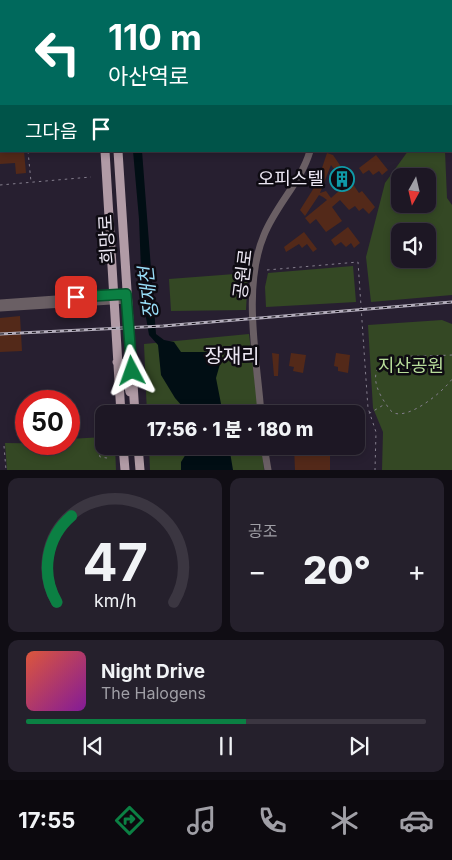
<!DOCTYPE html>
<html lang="ko">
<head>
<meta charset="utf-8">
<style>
	:root { --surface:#1d1724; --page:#25202c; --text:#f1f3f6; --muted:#a09fa6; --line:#3b3641; --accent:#0b8043 }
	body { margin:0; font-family:Inter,"Noto Sans KR",sans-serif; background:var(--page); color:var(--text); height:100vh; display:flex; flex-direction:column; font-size:19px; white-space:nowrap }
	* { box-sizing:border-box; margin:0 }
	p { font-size:16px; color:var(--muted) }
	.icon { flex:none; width:28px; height:28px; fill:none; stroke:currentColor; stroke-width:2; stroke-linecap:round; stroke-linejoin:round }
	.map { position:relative; height:470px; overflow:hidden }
	.side { display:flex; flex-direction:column; gap:8px; padding:8px; background:#100d14; flex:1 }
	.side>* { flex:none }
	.top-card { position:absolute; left:0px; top:0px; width:452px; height:152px; box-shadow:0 2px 8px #0003,0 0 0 1px var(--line); background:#00695c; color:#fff; overflow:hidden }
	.needle { width:32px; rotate:188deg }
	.tools { position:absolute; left:391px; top:168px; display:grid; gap:10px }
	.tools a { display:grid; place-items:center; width:45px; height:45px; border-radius:10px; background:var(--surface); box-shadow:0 2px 8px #0003,0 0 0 1px var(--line); font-size:25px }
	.speed { position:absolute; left:15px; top:390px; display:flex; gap:10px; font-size:25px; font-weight:700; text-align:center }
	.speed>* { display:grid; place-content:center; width:65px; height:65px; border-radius:50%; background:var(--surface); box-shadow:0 2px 8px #0003,0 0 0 1px var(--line); line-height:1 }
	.speed .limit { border:8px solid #d22; background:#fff; color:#111 }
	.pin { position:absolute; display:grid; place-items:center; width:42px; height:42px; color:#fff; margin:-21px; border-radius:10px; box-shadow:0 2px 8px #0006 }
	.me { position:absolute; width:55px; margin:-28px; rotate:356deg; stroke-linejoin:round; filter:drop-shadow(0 0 4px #0008) }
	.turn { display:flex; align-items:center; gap:18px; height:105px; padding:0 25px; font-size:22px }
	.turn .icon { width:65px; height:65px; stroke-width:2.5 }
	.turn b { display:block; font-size:35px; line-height:42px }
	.then { display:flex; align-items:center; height:48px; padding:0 25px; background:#0003; gap:10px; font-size:19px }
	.big { font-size:38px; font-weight:800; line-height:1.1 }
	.side .card { flex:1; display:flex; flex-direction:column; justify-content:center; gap:8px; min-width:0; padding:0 18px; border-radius:10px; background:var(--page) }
	.side .dial { align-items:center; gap:0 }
	.dial svg { height:130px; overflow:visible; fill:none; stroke:var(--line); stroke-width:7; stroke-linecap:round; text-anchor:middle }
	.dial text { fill:var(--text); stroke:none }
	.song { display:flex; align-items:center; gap:15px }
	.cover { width:60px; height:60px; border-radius:8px; background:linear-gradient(135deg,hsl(10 70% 55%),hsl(290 70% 35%)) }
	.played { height:5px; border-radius:2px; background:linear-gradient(90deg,var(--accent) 55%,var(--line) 55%) }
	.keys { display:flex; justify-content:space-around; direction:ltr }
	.heat { display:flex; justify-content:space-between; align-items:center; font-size:28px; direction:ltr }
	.side .tiles { flex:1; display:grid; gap:8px; grid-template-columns:1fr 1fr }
	.card:last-child { grid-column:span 2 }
	.trip { position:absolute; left:95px; top:405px; width:270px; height:50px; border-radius:10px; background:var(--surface); box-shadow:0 2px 8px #0003,0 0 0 1px var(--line); font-weight:800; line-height:50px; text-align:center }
	.tab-bar { display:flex; height:80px; justify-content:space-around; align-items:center; background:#0c090e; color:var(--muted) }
	.tab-bar .icon { width:35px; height:35px }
	.tab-bar .active { color:var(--accent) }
	.tab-bar b { font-size:22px; color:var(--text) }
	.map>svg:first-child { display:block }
	.green { fill:#344824; fill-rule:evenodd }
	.water { fill:#010e14 }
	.building { fill:#532919; fill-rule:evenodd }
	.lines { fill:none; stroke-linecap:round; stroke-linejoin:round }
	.path { stroke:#847e8d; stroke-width:1; stroke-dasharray:2.5 4; stroke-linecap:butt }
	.minor { stroke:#6a5f64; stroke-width:7 }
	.major { stroke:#b19ba6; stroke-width:9 }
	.rail-casing { stroke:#b3adbb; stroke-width:3 }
	.rail { stroke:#0e0b12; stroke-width:1; stroke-dasharray:4; stroke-linecap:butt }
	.path-bridge { stroke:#847e8d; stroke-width:1; stroke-dasharray:2.5 4; stroke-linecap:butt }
	.route-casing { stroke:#07532c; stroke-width:12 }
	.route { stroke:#0b8043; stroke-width:9 }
	.labels { text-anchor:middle; stroke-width:5; stroke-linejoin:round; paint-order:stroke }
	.poi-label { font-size:18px; fill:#ece7f3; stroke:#0e0b12; text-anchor:end }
	.street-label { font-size:18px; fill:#ece7f3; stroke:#0e0b12 }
	.park-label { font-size:18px; fill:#b7dd9a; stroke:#0e0b12 }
	.water-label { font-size:19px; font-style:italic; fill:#99def8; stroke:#0e0b12 }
	.quarter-label { font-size:20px; fill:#ece7f3; stroke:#0e0b12 }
</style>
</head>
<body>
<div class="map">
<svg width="452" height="470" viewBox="0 0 452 470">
	<rect width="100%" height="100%" fill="#271f30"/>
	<path class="green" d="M408,151H445L447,198L452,205V295L371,302L366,257L385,183ZM400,176H428V204H400ZM400,231H428V259H400Z
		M353,266L356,302L266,307L265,287L268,273Z
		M248,273L246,310L171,311L169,279Z
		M442,320L452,324V470H382L383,432L373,408L368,325Z
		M249,334L259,414H147L144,344Z
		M104,437V446H115L116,470H7L5,443L69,444V439Z
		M149,446H262L264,470H150Z"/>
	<path class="water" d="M133,151H142L156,334L164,340L174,342L181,352H212L220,364L216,378L223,414H189L175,398L161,375L158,345L149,335L142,294L139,219Z
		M191,446H229L233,470H181V462Z"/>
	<path class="building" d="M0,151H24L26,173L16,174L15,163L0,164Z
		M327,153L333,155L359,193L362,191L375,207L369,214L363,208L359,211L355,206L349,210L340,200L332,207L342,221L326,232L316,219L310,224L305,218L327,200L323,197L319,195L305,216L300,210L317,183ZM331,165L338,174L333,181L340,190L331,198L326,191L320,193Z
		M376,155L388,170L382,175L379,171L373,175L369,170L363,174L359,168Z
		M348,227L360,243L354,248L351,243L346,247L341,242L335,246L331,240Z
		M304,232L317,249L313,252L307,244L302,248L299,244L286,252L284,247Z
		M20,316L22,351L0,352V318Z
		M272,353L279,354L278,376H274Z
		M291,353L306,355L303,373L293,371L294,367L289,366Z
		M336,353L350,355L348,373L338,371V367L334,366Z
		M294,447H336V455H330V470H295Z"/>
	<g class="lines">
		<path class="path" d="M451,77H452
			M28,151L31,182
			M0,185L91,177
			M267,270L358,262L367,394L368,408L376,432L375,470
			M452,355C437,356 401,355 390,359C367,368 376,390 386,404C388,407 390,411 394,413C410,419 444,391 452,379
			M356,415L370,413L385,404
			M102,442L104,443
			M4,446L6,470
			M103,446H104
			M111,446L112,448
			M102,450L99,453L100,457L107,458L109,452L107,446"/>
		<path class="minor" d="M16,0V1
			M395,0L396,1
			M422,0L429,1
			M317,1L318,0
			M451,4L452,5
			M0,52H1
			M451,56H452
			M0,140H1
			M0,303L126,294
			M0,308L127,300
			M261,414C257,359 242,287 264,235C276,205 301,182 310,151
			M264,446L268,470"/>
		<path class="major" d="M95,0V1
			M109,0V1
			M105,151L121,414
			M118,151L135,414
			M117,362L124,364L130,392
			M123,446L125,470
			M138,446L140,470"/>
		<defs>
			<path id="rail" d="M0,334L163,326L452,302"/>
		</defs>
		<use href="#rail" class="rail-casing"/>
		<use href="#rail" class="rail"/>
		<path class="path-bridge" d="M102,450L124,446"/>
	</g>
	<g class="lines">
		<defs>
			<path id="route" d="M76,297L126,294L132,371"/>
		</defs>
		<use href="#route" class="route-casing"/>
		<use href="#route" class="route"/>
	</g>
	<defs>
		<symbol id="building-ring" viewBox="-11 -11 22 22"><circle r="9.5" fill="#0e0b12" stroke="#0f9aa8" stroke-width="1.5"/><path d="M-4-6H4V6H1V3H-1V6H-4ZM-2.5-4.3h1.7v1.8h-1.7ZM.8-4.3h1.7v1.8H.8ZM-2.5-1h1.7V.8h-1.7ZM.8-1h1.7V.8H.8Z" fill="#0f9aa8"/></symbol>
	</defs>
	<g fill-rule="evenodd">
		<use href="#building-ring" x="328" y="165" width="28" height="28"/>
	</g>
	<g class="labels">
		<g class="poi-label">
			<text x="324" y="185">오피스텔</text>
		</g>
		<g class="street-label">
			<text transform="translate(107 239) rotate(-93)" y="6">희망로</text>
			<text transform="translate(243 274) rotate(-83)" y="6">공원로</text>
		</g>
		<g class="park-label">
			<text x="411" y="372">지산공원</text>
		</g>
		<g class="water-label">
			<text transform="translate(148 293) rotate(-96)" y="7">장재천</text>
		</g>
		<g class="quarter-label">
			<text x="232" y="363">장재리</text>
		</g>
	</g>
</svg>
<div class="tools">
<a><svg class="needle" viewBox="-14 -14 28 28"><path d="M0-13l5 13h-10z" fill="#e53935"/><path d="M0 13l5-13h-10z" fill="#a09fa6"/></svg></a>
<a><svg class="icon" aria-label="sound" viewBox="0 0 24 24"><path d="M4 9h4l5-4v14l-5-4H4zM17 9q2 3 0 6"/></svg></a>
</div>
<div class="speed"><div class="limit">50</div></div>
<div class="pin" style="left:76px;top:297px;background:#d93025"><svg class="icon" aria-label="arrive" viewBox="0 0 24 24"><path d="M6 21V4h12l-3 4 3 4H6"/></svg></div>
<svg class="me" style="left:132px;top:371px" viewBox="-20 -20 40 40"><path d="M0-17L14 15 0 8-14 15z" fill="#0b8043" stroke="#fff" stroke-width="4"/></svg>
<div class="trip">17:56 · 1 분 · 180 m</div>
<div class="top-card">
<div class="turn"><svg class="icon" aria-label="left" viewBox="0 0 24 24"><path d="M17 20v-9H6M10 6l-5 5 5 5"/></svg><div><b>110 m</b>아산역로</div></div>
<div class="then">그다음<svg class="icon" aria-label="arrive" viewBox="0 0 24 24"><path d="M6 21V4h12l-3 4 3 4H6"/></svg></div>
</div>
</div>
<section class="side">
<div class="tiles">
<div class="card dial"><svg viewBox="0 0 100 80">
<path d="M14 69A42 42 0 1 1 86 69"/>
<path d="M14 69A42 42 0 0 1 23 16" stroke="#0b8043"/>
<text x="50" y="56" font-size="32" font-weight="700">47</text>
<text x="50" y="72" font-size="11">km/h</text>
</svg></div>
<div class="card"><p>공조</p>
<div class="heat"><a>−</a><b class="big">20°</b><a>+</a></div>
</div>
<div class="card">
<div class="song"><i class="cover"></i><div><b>Night Drive</b><p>The Halogens</p></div></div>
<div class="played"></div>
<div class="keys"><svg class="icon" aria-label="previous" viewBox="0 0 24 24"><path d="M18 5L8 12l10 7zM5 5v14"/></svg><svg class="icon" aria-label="pause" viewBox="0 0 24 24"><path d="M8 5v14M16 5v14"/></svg><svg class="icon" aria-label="next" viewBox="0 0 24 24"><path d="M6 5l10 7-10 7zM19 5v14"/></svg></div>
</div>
</div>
</section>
<nav class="tab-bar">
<b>17:55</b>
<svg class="icon active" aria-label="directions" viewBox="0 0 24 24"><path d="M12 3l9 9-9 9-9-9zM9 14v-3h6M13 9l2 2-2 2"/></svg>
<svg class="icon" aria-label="music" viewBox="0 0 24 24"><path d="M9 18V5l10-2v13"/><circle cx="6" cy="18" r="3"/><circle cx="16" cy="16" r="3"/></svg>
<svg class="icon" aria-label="phone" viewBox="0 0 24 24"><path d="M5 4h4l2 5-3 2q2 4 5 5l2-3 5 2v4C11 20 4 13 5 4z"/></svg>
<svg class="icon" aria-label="climate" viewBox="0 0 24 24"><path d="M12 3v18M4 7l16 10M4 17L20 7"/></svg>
<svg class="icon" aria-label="car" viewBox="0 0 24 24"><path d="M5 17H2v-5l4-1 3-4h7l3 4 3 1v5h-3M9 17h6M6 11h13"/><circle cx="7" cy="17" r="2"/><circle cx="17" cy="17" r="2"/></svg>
</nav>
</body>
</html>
